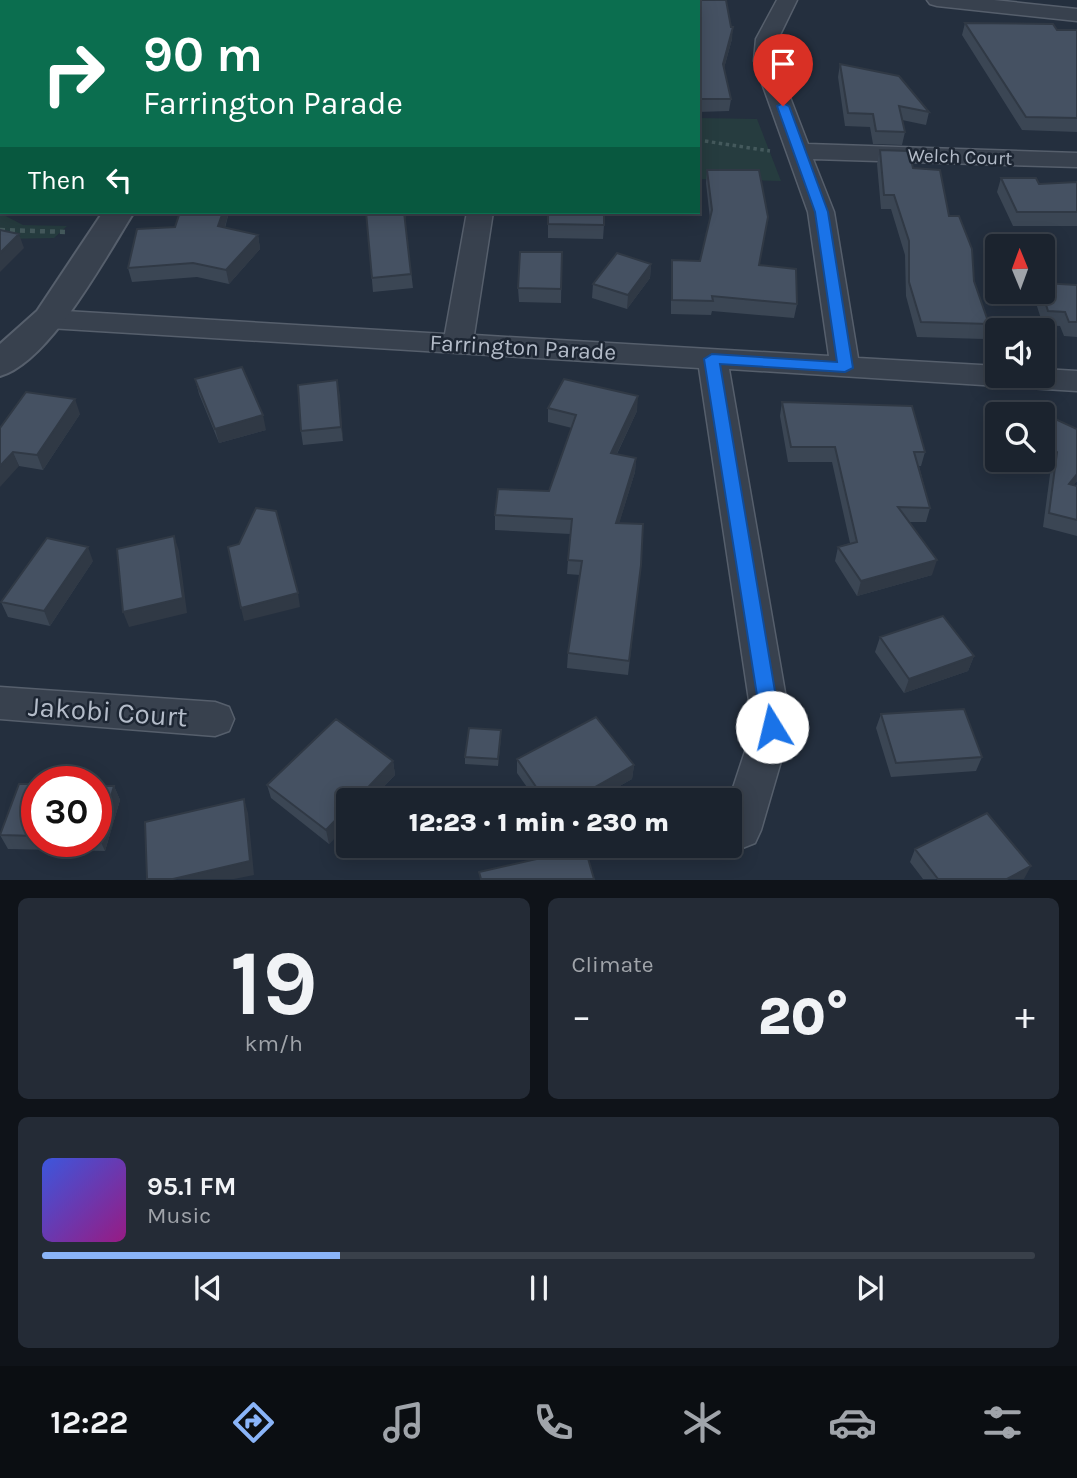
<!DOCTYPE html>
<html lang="en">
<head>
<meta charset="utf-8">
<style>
	:root { --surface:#1b232e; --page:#242b36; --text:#f1f3f6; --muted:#a0a4aa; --line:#39404a; --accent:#8ab4f8 }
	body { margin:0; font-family:Karla,sans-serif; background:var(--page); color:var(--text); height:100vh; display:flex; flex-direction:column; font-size:26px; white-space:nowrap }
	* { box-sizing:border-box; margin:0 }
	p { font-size:23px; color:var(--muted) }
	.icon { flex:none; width:38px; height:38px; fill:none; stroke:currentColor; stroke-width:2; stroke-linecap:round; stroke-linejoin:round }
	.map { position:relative; height:880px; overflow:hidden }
	.panel { display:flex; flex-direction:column; gap:18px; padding:18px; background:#0f1319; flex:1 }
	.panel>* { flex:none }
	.hud { position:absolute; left:0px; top:0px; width:700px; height:214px; box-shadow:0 4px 18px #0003,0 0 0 2px var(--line); background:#0b6e4f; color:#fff; overflow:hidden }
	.needle { width:46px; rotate:359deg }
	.tools { position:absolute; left:985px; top:234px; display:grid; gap:14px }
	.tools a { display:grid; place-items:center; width:70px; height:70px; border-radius:7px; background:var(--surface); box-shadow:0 4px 18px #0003,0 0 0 2px var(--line); font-size:35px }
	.speed { position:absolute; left:21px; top:766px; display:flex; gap:14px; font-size:35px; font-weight:700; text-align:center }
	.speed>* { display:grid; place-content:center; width:91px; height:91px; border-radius:50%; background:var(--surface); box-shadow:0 4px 18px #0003,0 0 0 2px var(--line); line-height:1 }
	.speed .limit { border:10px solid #d22; background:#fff; color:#111 }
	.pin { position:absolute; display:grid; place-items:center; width:60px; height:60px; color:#fff; margin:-72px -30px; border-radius:50% 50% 50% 0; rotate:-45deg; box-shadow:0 0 7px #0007 }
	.pin .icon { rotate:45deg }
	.me { position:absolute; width:77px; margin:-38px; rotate:351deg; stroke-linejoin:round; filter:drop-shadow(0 0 5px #0008) }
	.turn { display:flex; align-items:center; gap:24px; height:147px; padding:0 28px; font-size:32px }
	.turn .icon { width:91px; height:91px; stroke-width:2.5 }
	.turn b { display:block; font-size:49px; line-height:60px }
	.then { display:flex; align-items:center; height:66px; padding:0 28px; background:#0003; gap:14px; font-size:26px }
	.big { font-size:52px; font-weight:800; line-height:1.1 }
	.panel .widget { flex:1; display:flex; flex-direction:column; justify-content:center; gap:10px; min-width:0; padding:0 24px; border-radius:10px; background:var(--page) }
	.panel .dial { align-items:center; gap:0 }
	.dial b { font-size:91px; line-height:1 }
	.song { display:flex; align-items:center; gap:21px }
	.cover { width:84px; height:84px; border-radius:10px; background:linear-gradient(135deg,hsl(230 70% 55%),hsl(310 70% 35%)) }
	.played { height:7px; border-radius:4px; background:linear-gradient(90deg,var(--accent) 30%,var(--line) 30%) }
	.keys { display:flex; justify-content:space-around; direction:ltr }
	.heat { display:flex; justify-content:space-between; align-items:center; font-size:38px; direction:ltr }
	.panel .tiles { flex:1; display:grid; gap:18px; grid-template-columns:1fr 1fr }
	.widget:last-child { grid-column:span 2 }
	.trip { position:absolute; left:336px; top:788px; width:406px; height:70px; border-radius:7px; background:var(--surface); box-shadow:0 4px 18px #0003,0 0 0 2px var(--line); font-weight:800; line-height:70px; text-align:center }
	.tabs { display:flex; height:112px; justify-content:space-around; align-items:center; background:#0b0e12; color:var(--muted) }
	.tabs .icon { width:49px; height:49px }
	.tabs .active { color:var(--accent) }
	.tabs b { font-size:32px; color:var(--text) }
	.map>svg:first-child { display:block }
	.green { fill:#263c3f }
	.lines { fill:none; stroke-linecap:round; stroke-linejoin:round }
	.minor-casing { stroke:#565f6c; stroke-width:3 }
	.tertiary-casing { stroke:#565f6c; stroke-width:4 }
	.path-far1 { stroke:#44595c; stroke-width:3.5; stroke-dasharray:3.5 3.5; stroke-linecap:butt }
	.path { stroke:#44595c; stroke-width:4.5; stroke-dasharray:5 5; stroke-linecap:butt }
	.minor { fill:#38414e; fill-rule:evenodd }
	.tertiary { fill:#38414e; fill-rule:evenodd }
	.wall { fill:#3b4654 }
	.shaded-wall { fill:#303945 }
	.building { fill:#455162; stroke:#303945; stroke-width:2 }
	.route { fill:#1a73e8; stroke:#114b97; stroke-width:2 }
	.labels { text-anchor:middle; stroke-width:5; stroke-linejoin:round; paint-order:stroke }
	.far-street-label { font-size:19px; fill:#b4bcc9; stroke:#1d2633 }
	.street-label { font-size:23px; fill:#b4bcc9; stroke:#1d2633 }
	.near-street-label { font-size:28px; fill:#b4bcc9; stroke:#1d2633 }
</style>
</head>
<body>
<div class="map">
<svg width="1077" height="880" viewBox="0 0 1077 880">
	<rect width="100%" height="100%" fill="#242f3e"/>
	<path class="green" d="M698,118L757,119L781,181L698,179Z
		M0,213L23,225L67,226L54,238L0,239Z"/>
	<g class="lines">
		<defs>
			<path id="minor" d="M441,0H461V2H441Z
				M777,0H797L778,39L776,61L808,144L1077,153V167L813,159L834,212L858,358L998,366V376H1043V369L1077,371V391L729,369L791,727L761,830L755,843L740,849L730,845L729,800L753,727L699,368L49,328L39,325L35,319L39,313L49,310L445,334L467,212H493L474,335L829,356L808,212L754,61L756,39Z
				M927,0H994L1077,9V21L937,6L930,4Z
				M0,9H2V21H0Z
				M0,687L215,702L229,707L234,719L229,731L215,736L0,719Z"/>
			<path id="tertiary" d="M140,0H164V2H140Z
				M103,212H134C106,256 50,362 0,376V344L37,311Z"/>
		</defs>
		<use href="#minor" class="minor-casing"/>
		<use href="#tertiary" class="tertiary-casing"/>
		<path class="path-far1" d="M698,140L770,151"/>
		<path class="path" d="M0,230L69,232"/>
		<use href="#minor" class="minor"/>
		<use href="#tertiary" class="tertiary"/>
	</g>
	<path class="wall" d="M505,0H726L732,39L724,68L731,99L729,111L698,112V2H505Z
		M965,23L1057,30H1077V132L1022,130L962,35Z
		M840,64L929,112L926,125L902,120L905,132L902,145L873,144L870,127L845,126L838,77Z
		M0,136H2V199L0,198Z
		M880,150L913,168L949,216L974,281L989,324L984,339L917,337L906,296L905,255L891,209H881L877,164Z
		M707,170L760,265L797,304L794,318L712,311L711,315L671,314V274L672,260L700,261L710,219L706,183Z
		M1001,178L1039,184L1077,182V226H1013L997,192Z
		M180,212H229L225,228L258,235L260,249L229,284L197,277L132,282L128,268L175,227Z
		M366,212L405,221L413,288L373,292Z
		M548,212L604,225L603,239L548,238Z
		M562,252L561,303L519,302L518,288Z
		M651,264L650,278L627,309L592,298L593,284Z
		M1077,285V337L1064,336L1060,326L1043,325L1034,297L1035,292H1043Z
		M195,379L266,430L219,443L199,394Z
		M337,380L343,441L303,445L301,431Z
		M782,402L925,452L921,466H919L930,508L926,522H909L932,575L857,596L835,561L838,547L850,543L832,462H788L780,416Z
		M548,408L637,411L617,454L636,458L635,472L619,523L641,565L628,675L567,668L568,653L580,575L567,574L570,534L495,530V515L549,491L572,428L548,422Z
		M80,414L43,470L19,466L0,428Z
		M1043,415L1077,429V481L1073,485L1077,486V536L1043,527L1051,467L1038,460H1043Z
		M93,561L50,626L8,617L1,602Z
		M880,637L974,656L968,671L904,693L875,652Z
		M881,714L982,757L976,771L891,777L876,728Z
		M501,730V737L498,766L465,764V757Z
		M517,759L634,765L632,779L595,800H536L517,773Z
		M393,761L395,775L371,800H348V824L329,844L271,798L267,785Z
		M37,784V842H96V786H114L120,800L105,851L8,849L0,835Z
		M915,849L1024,879H923L910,862Z"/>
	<path class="shaded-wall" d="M733,27L732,39L722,76L723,64Z
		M223,212H229L221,240L218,226Z
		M403,212H408L404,222Z
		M19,234L24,248L0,272V253Z
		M258,235L260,249L229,284L226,270Z
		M651,264L650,278L627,309L628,295Z
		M337,380L340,395L343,441L341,427Z
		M638,396L637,411L610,468L611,453Z
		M75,399L80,414L43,470L37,455Z
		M263,415L266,430L219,443L215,429Z
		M13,452L19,466L0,487V466Z
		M636,458L635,472L615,537L616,523Z
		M1077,474V481L1063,498L1069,484Z
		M174,536L179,551L187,613L129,627L123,612Z
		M88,547L93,561L50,626L44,611Z
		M937,560L932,575L857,596L861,581Z
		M298,593L300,607L244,621L241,608Z
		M974,656L968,671L904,693L909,679Z
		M501,730V737L498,766V759Z
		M393,761L395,775L371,800H356Z
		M634,765L632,779L595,800H572Z
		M114,786L120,800L105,851L99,838Z
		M244,799L248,813L254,875L234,879H173Z
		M348,807V824L329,844L326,830Z
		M1031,866L1024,879H1007Z"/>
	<path class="building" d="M211,0H270V2H212Z
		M346,0H387V2H346Z
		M516,0H726L731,27H733L723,64L731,99H698V2H515Z
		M965,23L1053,24L1057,30H1077V118L1026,117Z
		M840,64L899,76L929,112L899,106L905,132L876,131L873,114L848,113Z
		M0,136H2V182L0,181Z
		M880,150L909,151L913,168L940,170L949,216H959L972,249L974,281L989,324L921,322L909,282V241L894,195H884Z
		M707,170H759L768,217L759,265L796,269L797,304L712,296L713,301L672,300V260L700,261L712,210Z
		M1001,178H1036L1039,184L1077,182V212H1017Z
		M180,212H223L218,226L258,235L226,270L193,263L128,268L137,229L175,227Z
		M366,212H404L411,274L372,278Z
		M548,212H604V225L548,224Z
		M0,230L19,234L0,253Z
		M520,252H562L561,289L518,288Z
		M617,253L651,264L628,295L593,284Z
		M1043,283L1077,285V322H1069L1065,312L1048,311L1042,292H1043Z
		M242,367L263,415L215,429L195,379Z
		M564,379L638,396L611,453L636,458L616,523L643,524L641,565L629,661L568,653L582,561L568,560L572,519L495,515L498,489L549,491L576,415L548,408Z
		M337,380L341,427L301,431L298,385Z
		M26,392L75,399L37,455L13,452L0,466V428Z
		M782,402L912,406L925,452H914L930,508L898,507L937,560L861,581L838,547L857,542L835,447H791Z
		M1038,411L1077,429V474L1069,484L1077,486V520L1049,513L1057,452L1043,446V415H1035Z
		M256,508L276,511L298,593L241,608L228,547L239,544Z
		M174,536L183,598L123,612L117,549Z
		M47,538L88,547L44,611L1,602Z
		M943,616L974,656L909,679L880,637Z
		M964,709L982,757L896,763L881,714Z
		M596,717L634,765L572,800H545L517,759Z
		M336,719L393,761L356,800H348V807L326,830L267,785Z
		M469,728L501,730L498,759L465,757Z
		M19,784H37V836L0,835Z
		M96,786H114L99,838H96Z
		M244,799L250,861L173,879H147L145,822Z
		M987,813L1031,866L1007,879H938L915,849Z
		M585,848L594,879H481L479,872Z"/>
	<path class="route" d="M783,103L789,106L828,212L853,368L845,372L720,364L781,727L779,733L772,736L765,733L762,727L704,359L712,354L837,362L815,212L777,106Z"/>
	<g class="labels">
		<g class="far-street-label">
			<text transform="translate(960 156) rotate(2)" y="7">Welch Court</text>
		</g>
		<g class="street-label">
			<text transform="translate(523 347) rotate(3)" y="8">Farrington Parade</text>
		</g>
		<g class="near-street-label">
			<text transform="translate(108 711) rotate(4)" y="10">Jakobi Court</text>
		</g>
	</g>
</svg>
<div class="tools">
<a><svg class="needle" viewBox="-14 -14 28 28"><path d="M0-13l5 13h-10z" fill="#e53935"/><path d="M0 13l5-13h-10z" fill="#a0a4aa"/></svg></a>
<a><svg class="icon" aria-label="sound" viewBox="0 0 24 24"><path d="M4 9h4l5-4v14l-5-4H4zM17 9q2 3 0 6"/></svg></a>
<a><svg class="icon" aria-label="search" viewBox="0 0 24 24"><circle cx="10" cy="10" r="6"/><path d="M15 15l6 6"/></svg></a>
</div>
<div class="speed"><div class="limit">30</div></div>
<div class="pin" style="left:783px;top:106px;background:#d93025"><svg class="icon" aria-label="arrive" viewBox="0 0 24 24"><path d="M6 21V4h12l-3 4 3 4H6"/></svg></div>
<svg class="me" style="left:772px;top:727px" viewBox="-20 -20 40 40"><circle r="19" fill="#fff"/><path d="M0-13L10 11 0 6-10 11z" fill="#1a73e8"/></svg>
<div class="trip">12:23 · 1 min · 230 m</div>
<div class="hud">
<div class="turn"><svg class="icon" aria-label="right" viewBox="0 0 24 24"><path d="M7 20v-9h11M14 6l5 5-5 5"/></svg><div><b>90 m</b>Farrington Parade</div></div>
<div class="then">Then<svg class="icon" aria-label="left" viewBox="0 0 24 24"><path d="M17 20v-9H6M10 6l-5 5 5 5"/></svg></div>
</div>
</div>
<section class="panel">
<div class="tiles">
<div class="widget dial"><b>19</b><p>km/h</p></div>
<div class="widget"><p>Climate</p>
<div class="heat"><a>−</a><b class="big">20°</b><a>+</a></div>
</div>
<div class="widget">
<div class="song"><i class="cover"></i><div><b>95.1 FM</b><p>Music</p></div></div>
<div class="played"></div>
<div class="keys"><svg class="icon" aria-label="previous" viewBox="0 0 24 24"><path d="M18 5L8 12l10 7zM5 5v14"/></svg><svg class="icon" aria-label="pause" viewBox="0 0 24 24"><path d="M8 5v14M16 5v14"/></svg><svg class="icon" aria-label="next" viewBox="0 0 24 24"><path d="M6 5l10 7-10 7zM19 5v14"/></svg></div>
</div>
</div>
</section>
<nav class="tabs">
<b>12:22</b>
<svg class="icon active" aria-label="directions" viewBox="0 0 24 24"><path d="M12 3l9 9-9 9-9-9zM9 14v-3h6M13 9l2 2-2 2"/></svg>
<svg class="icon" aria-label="music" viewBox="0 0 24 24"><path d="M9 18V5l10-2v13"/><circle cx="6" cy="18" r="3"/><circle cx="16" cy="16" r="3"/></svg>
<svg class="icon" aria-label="phone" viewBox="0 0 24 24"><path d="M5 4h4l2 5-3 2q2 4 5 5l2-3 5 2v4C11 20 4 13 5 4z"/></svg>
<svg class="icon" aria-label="climate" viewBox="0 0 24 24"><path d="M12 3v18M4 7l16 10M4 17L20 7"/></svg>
<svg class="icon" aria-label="car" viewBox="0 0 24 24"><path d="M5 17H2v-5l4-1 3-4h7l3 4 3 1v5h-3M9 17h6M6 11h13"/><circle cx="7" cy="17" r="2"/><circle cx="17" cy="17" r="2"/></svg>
<svg class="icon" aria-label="filters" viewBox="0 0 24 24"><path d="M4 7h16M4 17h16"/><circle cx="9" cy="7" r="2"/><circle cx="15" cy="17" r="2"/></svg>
</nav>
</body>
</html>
